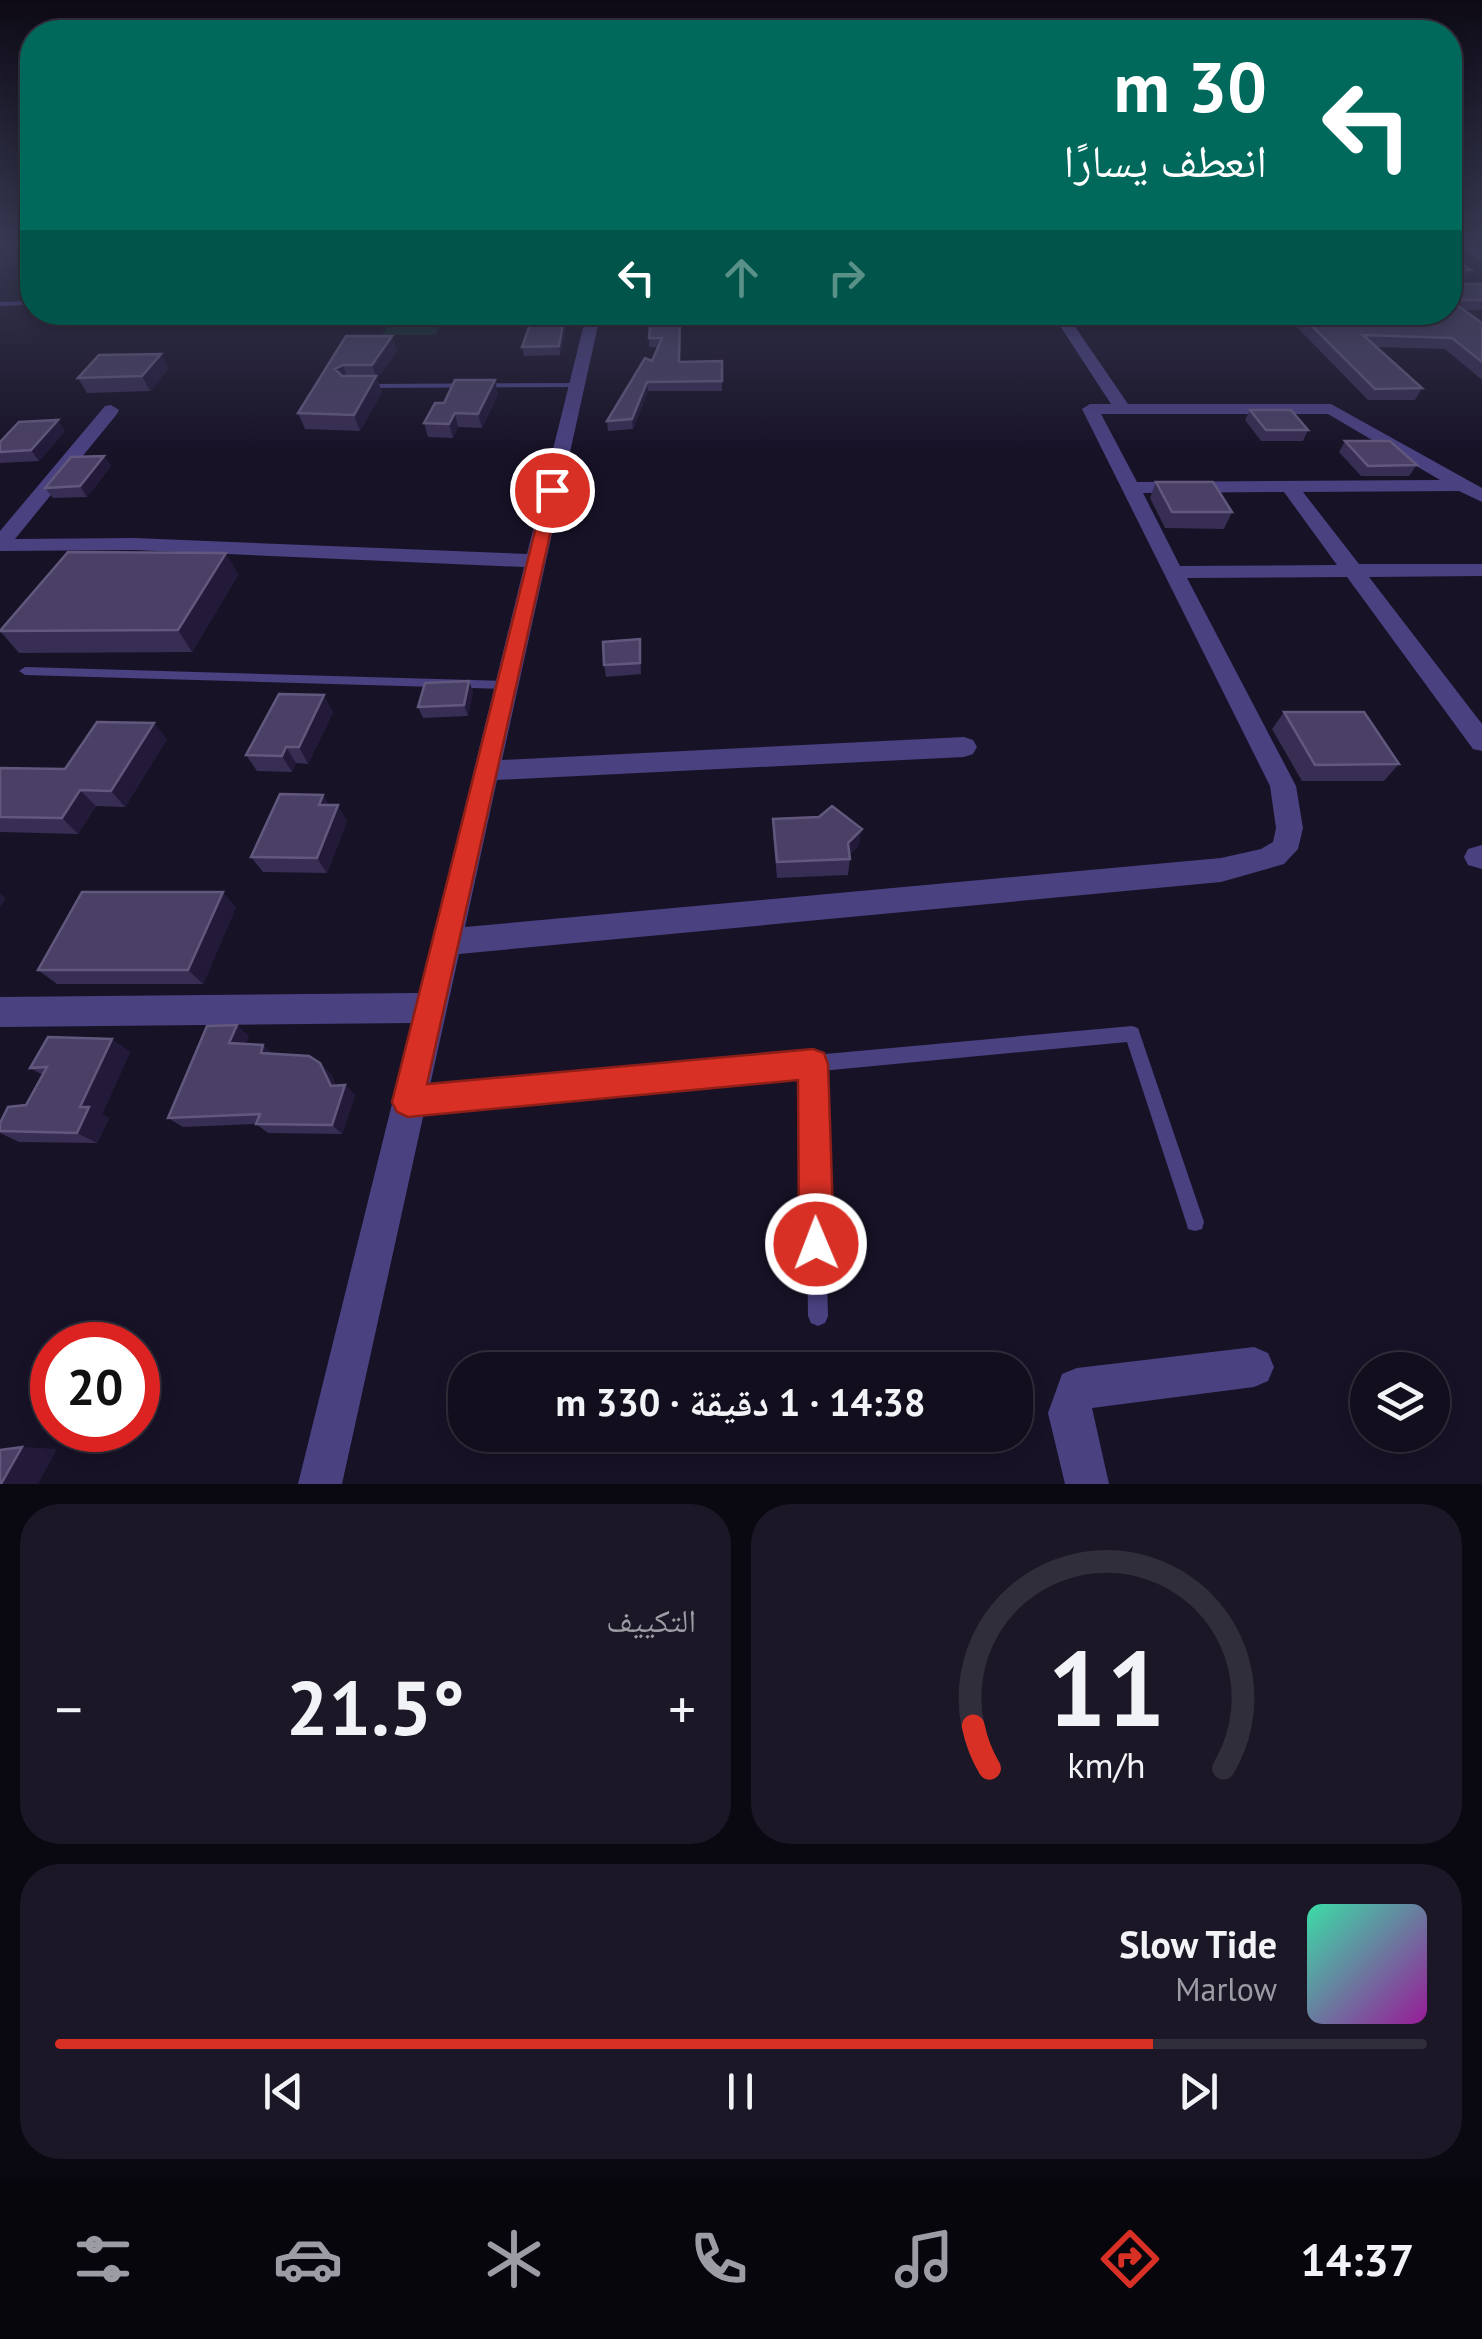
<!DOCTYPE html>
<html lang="ar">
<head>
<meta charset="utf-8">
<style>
	:root { --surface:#120e1d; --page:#1b1726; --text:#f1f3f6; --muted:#9c9ca4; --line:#312e3b; --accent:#d93025 }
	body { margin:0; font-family:"PT Sans","Noto Naskh Arabic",sans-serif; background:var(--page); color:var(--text); direction:rtl; height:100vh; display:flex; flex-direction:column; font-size:38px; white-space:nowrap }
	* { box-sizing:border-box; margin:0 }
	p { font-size:32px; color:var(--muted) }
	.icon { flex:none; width:55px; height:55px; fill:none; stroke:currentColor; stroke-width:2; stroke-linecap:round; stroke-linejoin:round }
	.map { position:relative; height:1484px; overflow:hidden; direction:ltr }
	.sheet { display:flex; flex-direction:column; gap:20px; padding:20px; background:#0a0810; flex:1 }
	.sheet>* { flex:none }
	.guide { position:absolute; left:20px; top:20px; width:1442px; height:305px; border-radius:40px; box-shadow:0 5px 15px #0003,0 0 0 2px var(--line); direction:rtl; background:#00695c; color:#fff; overflow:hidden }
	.buttons { position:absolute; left:1350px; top:1352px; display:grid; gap:20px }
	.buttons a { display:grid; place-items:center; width:100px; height:100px; border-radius:50%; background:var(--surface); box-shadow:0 5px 15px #0003,0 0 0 2px var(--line); font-size:50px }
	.speed { position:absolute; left:30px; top:1322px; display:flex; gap:20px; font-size:50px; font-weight:700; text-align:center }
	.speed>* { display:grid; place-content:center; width:130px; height:130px; border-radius:50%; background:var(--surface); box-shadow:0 5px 15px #0003,0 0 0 2px var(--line); line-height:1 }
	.speed .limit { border:15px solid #d22; background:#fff; color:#111 }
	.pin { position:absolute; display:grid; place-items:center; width:85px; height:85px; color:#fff; margin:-42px; border:5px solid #fff; border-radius:50%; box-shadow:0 2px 10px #0007 }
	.me { position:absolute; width:110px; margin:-55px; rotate:359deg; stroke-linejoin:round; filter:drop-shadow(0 0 8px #0008) }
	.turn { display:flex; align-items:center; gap:35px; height:210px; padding:0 30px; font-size:45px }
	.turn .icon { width:130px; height:130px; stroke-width:2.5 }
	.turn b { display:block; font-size:70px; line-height:85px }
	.lanes { display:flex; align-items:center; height:95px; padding:0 30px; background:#0003; justify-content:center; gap:50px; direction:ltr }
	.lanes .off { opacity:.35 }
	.big { font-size:75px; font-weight:800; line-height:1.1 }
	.sheet .card { flex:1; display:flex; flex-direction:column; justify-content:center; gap:15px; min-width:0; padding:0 35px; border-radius:40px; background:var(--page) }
	.sheet .dial { align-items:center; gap:0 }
	.dial svg { height:260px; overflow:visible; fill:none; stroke:var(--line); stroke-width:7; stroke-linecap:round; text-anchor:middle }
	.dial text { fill:var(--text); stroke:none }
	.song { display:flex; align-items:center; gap:30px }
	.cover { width:120px; height:120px; border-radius:15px; background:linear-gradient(135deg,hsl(160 70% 55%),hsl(300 70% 35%)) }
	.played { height:10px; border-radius:5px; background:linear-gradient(90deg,var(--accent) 80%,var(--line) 80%) }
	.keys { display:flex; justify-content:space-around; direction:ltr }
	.heat { display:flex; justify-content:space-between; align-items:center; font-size:55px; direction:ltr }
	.sheet .tiles { flex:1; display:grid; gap:20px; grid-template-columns:1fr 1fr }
	.card:last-child { grid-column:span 2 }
	.trip { position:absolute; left:448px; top:1352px; width:585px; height:100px; border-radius:40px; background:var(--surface); box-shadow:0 5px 15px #0003,0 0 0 2px var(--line); font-weight:800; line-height:100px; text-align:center; direction:rtl }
	.tab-bar { display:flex; height:160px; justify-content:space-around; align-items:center; background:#07060c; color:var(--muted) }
	.tab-bar .icon { width:70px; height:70px }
	.tab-bar .on { color:var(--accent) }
	.tab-bar b { font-size:45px; color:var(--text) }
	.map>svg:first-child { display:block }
	.green { fill:#162e30 }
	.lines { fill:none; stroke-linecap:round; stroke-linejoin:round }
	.service { fill:#4a4181; fill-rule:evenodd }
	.minor { fill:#4a4181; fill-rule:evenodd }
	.wall { fill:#382d53 }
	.shaded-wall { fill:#231a3a }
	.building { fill:#4a4065; stroke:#62587d; stroke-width:2.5 }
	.route { fill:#d93025; stroke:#8d1f18; stroke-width:2.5 }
</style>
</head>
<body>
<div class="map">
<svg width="1482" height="1484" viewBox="0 0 1482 1484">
	<rect width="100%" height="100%" fill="#181227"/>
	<path class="green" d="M395,313V312L445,313L436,335H382Z"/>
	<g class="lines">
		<path class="service" d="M32,301V305L0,306V302Z
			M577,383H580V387L364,388L360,386L364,384Z
			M25,667L506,681L512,685L506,689L25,675L19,671Z
			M1132,1026L1138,1028L1140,1034L1204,1222L1202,1229L1195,1231L1188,1229L1186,1222L1127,1042L821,1071L828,1316L825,1323L818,1326L811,1323L808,1316L805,1073L410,1110L404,1107L401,1101L404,1095L410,1092Z"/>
		<path class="minor" d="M1455,245H1470L1482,252V261Z
			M587,312H601L502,760L964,737L973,740L977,747L973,754L964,757L497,780L465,927L1221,858L1261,849L1273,842L1276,828L1270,786L1082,409L1090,404H1111L1051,312H1065L1128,404H1331L1482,488V502L1459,491L1303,492L1359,564H1482V576L1369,577L1482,724V751L1473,749L1347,577L1187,578L1296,786L1303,828L1298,849L1284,864L1221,882L459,954L342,1484H298L412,1023L0,1027V997L419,993L524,567L134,550L0,551V531L105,406L111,405L119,410L117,414L15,539L134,538L527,554ZM1101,414H1328L1440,480L1137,482ZM1284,492L1337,565L1180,566L1143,493Z
			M1482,845V869L1468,865L1464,857L1468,849Z
			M1254,1347L1268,1353L1274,1367L1268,1381L1254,1387L1092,1408L1109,1484H1065L1048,1413L1062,1374L1077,1368Z"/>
	</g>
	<path class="wall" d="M1450,256L1471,270L1464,280L1453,281V284H1482V310H1465L1482,323V380L1445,349L1376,347L1422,388L1415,400H1368L1294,324L1299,313L1450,312Z
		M454,312H497L495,316H454Z
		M681,312L680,362L722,361V391H648L633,429L608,431L607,421L652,361L658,347H649V338L672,316Z
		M564,318L566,327L560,355L524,356L522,347Z
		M346,336L397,351L377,379L382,392L360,431L305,429L298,413Z
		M161,354L168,369L150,391L87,393L78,378Z
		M498,394L482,428L458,427L453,438L428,437L424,423L444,403Z
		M1250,410L1308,430L1303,441H1261L1245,420Z
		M65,431L39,461L0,463V442Z
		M1345,441L1417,465L1409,476H1361L1339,452Z
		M104,456L111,466L87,497L53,498L45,488Z
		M1156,482L1232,512L1224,529L1165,528L1150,498Z
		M226,553L238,575L192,652L19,653L0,631Z
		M640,639L641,674L606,677L604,665Z
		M469,681L473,692L468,716L423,718L418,707Z
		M333,712L308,764L296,763L292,772L257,771L246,755Z
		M1284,712L1399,764L1384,781H1302L1272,729Z
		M167,739L125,807L96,806L78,834L0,832V768L65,769Z
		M323,795L329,805L347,821L327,873L263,872L251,857Z
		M773,819L859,845L850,854V859L848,875L777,878L773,835Z
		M236,907L203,984H57L38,970Z
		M249,1036L245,1044L263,1045L272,1053L331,1074L336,1086L345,1085L355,1095L342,1134L268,1133L256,1124L183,1127L168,1118Z
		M130,1052L102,1114L109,1118L97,1143L19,1142L0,1133V1123L26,1105L43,1075L30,1068Z"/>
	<path class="shaded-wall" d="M564,318L566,327L560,355L559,346Z
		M392,336L397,351L377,379L382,392L360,431L354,415L376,377L372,365Z
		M161,354L168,369L150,391L142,376Z
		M343,365L348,380L335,369Z
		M495,380L498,394L482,428L478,414Z
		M647,382L648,391L633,429L632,419Z
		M455,413L458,427L453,438L449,424Z
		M58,420L65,431L39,461L31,450Z
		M104,456L111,466L87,497L80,486Z
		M226,553L238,575L192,652L178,630Z
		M469,681L473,692L468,716L464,705Z
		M324,695L333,712L308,764L299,747Z
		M154,723L167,739L125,807L111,791Z
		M286,747L296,763L292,772L282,756Z
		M80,790L96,806L78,834L62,818Z
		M323,795L333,811L319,805Z
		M338,805L347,821L327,873L317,858Z
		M862,829L859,845L845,858L848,843Z
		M223,892L236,907L203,984L188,970Z
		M0,893L6,898L0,908Z
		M237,1025L249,1036L241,1054L229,1043Z
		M112,1039L130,1052L102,1114L109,1118L97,1143L77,1133L80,1107Z
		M263,1045L275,1056L261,1053Z
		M320,1063L331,1074L341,1096L331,1086Z
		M345,1085L355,1095L342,1134L332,1125Z
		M22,1447L57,1449L38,1484H1Z"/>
	<path class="building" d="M1450,256L1471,270L1453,271V284H1482V300H1450L1482,323V362L1452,338L1363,335L1422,388L1375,389L1299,313L1450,312Z
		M674,312H680L679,362L722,361V381L647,382L632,419L607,421L645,358L652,361L662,338H649L651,316H672Z
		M564,318L559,346L522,347L532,319Z
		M346,336H392L372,365H343L335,369L342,376H376L354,415L298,413Z
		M161,354L142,376L78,378L99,355Z
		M455,380H495L478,414L455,413L449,424L424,423L435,403H444Z
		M1250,410H1291L1308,430H1266Z
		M58,420L31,450L0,452V442L19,422Z
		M1345,441H1390L1417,465L1368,466Z
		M104,456L80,486L45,488L71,457Z
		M1156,482H1213L1232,512H1172Z
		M68,552L226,553L178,630L0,631Z
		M640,639V663L604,665L603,642Z
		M469,681L464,705L418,707L425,683Z
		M279,694L324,695L299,747H286L282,756L246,755Z
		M1284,712H1364L1399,764L1315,765Z
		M97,722L154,723L111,791L80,790L62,818L0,817V768L65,769Z
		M280,794L323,795L319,805H338L317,858L251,857Z
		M832,806L862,829L848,843L850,859L777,862L773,819L819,817Z
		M82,892H223L188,970H38Z
		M237,1025L229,1043L263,1045L261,1053L309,1056L320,1063L331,1086L345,1085L332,1125L256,1124L260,1114L168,1118L207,1026Z
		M48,1037L112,1039L80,1107H89L77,1133L0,1131V1123L8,1107L26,1105L47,1067L30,1068Z
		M22,1447L1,1484H0V1450Z"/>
	<linearGradient id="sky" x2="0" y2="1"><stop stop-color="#0d0a15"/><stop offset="0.54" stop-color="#373952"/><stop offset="1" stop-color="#373952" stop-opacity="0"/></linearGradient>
	<rect width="1482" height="453" fill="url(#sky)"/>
	<path class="route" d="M546,487L560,490L427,1084L813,1049L824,1053L828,1064L834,1244L829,1256L816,1261L804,1256L799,1244L798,1080L408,1117L397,1112L392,1102Z"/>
</svg>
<div class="buttons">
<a><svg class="icon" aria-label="layers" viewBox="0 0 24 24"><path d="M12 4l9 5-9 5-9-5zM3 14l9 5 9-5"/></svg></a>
</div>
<div class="speed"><div class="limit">20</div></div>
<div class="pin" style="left:552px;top:490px;background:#d93025"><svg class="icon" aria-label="arrive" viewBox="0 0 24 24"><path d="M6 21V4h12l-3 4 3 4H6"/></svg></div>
<svg class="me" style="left:816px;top:1244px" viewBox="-20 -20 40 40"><circle r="17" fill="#d93025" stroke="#fff" stroke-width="3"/><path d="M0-11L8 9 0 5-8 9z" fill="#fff"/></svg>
<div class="trip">14:38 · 1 دقيقة · 330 m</div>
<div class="guide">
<div class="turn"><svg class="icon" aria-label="left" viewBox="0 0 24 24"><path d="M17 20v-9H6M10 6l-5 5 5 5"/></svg><div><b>30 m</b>انعطف يسارًا</div></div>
<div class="lanes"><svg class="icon" aria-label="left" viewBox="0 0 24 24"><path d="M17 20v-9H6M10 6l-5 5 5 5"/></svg><svg class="icon off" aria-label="ahead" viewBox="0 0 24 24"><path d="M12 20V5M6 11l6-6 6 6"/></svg><svg class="icon off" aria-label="right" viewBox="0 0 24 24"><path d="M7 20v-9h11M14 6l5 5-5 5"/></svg></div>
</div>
</div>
<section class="sheet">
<div class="tiles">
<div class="card dial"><svg viewBox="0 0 100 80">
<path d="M14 69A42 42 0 1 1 86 69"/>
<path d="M14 69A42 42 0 0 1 9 56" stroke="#d93025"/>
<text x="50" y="56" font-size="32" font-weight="700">11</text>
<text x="50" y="72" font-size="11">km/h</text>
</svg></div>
<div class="card"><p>التكييف</p>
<div class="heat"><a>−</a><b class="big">21.5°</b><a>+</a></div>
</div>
<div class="card">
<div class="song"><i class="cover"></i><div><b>Slow Tide</b><p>Marlow</p></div></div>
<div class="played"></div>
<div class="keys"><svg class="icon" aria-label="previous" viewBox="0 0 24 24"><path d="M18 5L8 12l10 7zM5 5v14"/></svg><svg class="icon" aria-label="pause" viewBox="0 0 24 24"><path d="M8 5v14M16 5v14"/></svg><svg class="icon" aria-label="next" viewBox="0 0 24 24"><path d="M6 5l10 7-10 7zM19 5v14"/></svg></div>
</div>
</div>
</section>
<nav class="tab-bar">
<b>14:37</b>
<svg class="icon on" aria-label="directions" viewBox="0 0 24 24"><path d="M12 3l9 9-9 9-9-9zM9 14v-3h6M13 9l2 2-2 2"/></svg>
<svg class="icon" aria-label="music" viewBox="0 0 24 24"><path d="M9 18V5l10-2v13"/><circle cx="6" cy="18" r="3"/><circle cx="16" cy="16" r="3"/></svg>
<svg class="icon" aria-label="phone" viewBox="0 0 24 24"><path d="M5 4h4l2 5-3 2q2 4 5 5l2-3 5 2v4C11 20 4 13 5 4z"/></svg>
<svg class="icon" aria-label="climate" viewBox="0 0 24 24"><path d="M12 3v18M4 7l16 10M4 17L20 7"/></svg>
<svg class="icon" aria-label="car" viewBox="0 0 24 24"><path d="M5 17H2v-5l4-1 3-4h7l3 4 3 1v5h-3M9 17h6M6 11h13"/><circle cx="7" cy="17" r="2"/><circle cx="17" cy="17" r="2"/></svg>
<svg class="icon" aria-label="filters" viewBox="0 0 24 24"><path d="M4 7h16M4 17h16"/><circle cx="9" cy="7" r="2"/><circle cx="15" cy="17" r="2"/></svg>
</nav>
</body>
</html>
